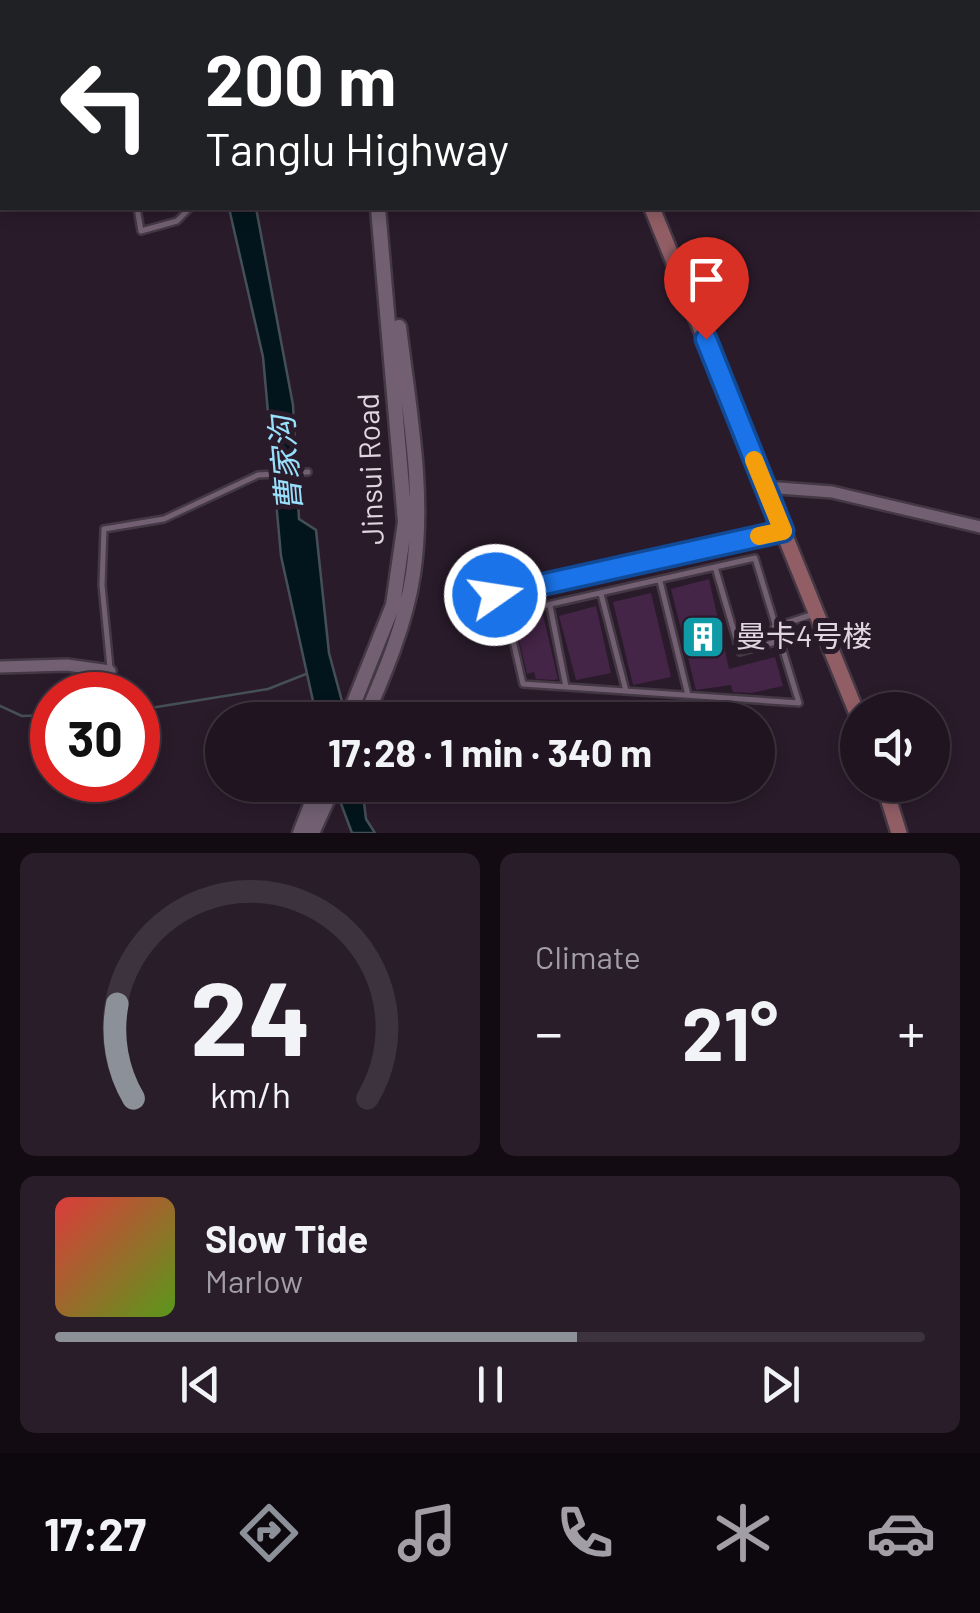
<!DOCTYPE html>
<html lang="en">
<head>
<meta charset="utf-8">
<style>
	:root { --surface:#201420; --page:#281d29; --text:#f1f3f6; --muted:#a29ea5; --line:#3d333e; --accent:#8c9099 }
	body { margin:0; font-family:Barlow,"Noto Sans SC",sans-serif; background:var(--page); color:var(--text); height:100vh; display:flex; flex-direction:column; font-size:38px; white-space:nowrap }
	* { box-sizing:border-box; margin:0 }
	p { font-size:32px; color:var(--muted) }
	.icon { flex:none; width:55px; height:55px; fill:none; stroke:currentColor; stroke-width:2; stroke-linecap:round; stroke-linejoin:round }
	.map { position:relative; height:833px; overflow:hidden }
	.details { display:flex; flex-direction:column; gap:20px; padding:20px; background:#120b12; flex:1 }
	.details>* { flex:none }
	.top-card { position:absolute; left:0px; top:0px; width:980px; height:210px; box-shadow:0 5px 15px #0003,0 0 0 2px var(--line); background:#202124; color:#fff; overflow:hidden }
	.buttons { position:absolute; left:840px; top:692px; display:grid; gap:20px }
	.buttons a { display:grid; place-items:center; width:110px; height:110px; border-radius:50%; background:var(--surface); box-shadow:0 5px 15px #0003,0 0 0 2px var(--line); font-size:50px }
	.speed { position:absolute; left:30px; top:672px; display:flex; gap:20px; font-size:50px; font-weight:700; text-align:center }
	.speed>* { display:grid; place-content:center; width:130px; height:130px; border-radius:50%; background:var(--surface); box-shadow:0 5px 15px #0003,0 0 0 2px var(--line); line-height:1 }
	.speed .limit { border:15px solid #d22; background:#fff; color:#111 }
	.pin { position:absolute; display:grid; place-items:center; width:85px; height:85px; color:#fff; margin:-102px -42px; border-radius:50% 50% 50% 0; rotate:-45deg; box-shadow:0 0 10px #0007 }
	.pin .icon { rotate:45deg }
	.me { position:absolute; width:110px; margin:-55px; rotate:77deg; stroke-linejoin:round; filter:drop-shadow(0 0 8px #0008) }
	.turn { display:flex; align-items:center; gap:35px; height:210px; padding:0 40px; font-size:45px }
	.turn .icon { width:130px; height:130px; stroke-width:2.5 }
	.turn b { display:block; font-size:70px; line-height:85px }
	.big { font-size:75px; font-weight:700; line-height:1.1 }
	.details .tile { flex:1; display:flex; flex-direction:column; justify-content:center; gap:15px; min-width:0; padding:0 35px; border-radius:15px; background:var(--page) }
	.details .dial { align-items:center; gap:0 }
	.dial svg { height:260px; overflow:visible; fill:none; stroke:var(--line); stroke-width:7; stroke-linecap:round; text-anchor:middle }
	.dial text { fill:var(--text); stroke:none }
	.song { display:flex; align-items:center; gap:30px }
	.cover { width:120px; height:120px; border-radius:15px; background:linear-gradient(135deg,hsl(0 70% 55%),hsl(90 70% 35%)) }
	.played { height:10px; border-radius:5px; background:linear-gradient(90deg,var(--accent) 60%,var(--line) 60%) }
	.keys { display:flex; justify-content:space-around; direction:ltr }
	.heat { display:flex; justify-content:space-between; align-items:center; font-size:55px; direction:ltr }
	.details .tiles { flex:1; display:grid; gap:20px; grid-template-columns:1fr 1fr }
	.tile:last-child { grid-column:span 2 }
	.trip { position:absolute; left:205px; top:702px; width:570px; height:100px; border-radius:50px; background:var(--surface); box-shadow:0 5px 15px #0003,0 0 0 2px var(--line); font-weight:700; line-height:100px; text-align:center }
	.tab-bar { display:flex; height:160px; justify-content:space-around; align-items:center; background:#0d080d; color:var(--muted) }
	.tab-bar .icon { width:70px; height:70px }
	.tab-bar .active { color:var(--accent) }
	.tab-bar b { font-size:45px; color:var(--text) }
	.map>svg:first-child { display:block }
	.water { fill:#03151c; stroke:#454f57; stroke-width:2.5 }
	.lines { fill:none; stroke-linecap:round; stroke-linejoin:round }
	.stream { stroke:#454f57; stroke-width:2.5 }
	.building { fill:#442447 }
	.service-casing { stroke:#433844; stroke-width:10 }
	.minor-casing { stroke:#433844; stroke-width:16 }
	.tertiary-casing { stroke:#433844; stroke-width:19 }
	.secondary-casing { stroke:#433844; stroke-width:20 }
	.service { stroke:#726072; stroke-width:5 }
	.minor { stroke:#726072; stroke-width:11 }
	.tertiary { stroke:#726072; stroke-width:14 }
	.secondary { stroke:#925e66; stroke-width:15 }
	.route-casing { stroke:#114b97; stroke-width:25 }
	.route { stroke:#1a73e8; stroke-width:18 }
	.slow { stroke:#f59e0b; stroke-width:18 }
	.labels { text-anchor:middle; stroke-width:10; stroke-linejoin:round; paint-order:stroke }
	.street-label { font-size:30px; fill:#e0d6e0; stroke:#2a1b2b }
	.poi-label { font-size:30px; fill:#e0d6e0; stroke:#2a1b2b; text-anchor:start }
	.water-label { font-size:32px; font-style:italic; fill:#99e0fd; stroke:#2a1b2b }
</style>
</head>
<body>
<div class="map">
<svg width="980" height="833" viewBox="0 0 980 833">
	<rect width="100%" height="100%" fill="#2a1b2b"/>
	<path class="water" d="M229,208H256L293,405L299,519L316,530L329,653L347,720H318L315,710L281,556L263,357Z
		M334,785H362L366,819L375,833H352Z"/>
	<g class="lines">
		<path class="stream" d="M0,112H2
			M978,185L980,186
			M0,706L22,716L52,715
			M138,710L268,689L306,674"/>
	</g>
	<path class="building" d="M709,579L729,669L775,657L783,686L751,693L733,692L731,685L696,690L671,589Z
		M651,593L671,677L633,685L613,602Z
		M596,606L611,673L576,680L559,616Z
		M543,615L558,679L554,680L536,679L534,672L527,674L515,622Z"/>
	<g class="lines">
		<defs>
			<path id="service" d="M0,174L2,173
				M137,208L141,231L177,221L190,208
				M755,558L799,703L523,684L507,614Z
				M715,567L740,652L779,641
				M660,581L688,695
				M601,594L626,691
				M550,606L566,687
				M774,627L814,614
				M110,668L102,585L104,529L164,519L258,475L308,472"/>
			<path id="minor" d="M765,487L832,492L980,527
				M495,595L783,531
				M0,667L67,665L110,671"/>
			<path id="tertiary" d="M362,0V2
				M347,720L393,605L405,522L378,208
				M364,720C384,675 406,623 413,574C425,493 409,408 399,327
				M300,833L319,785
				M312,833L334,785"/>
			<path id="secondary" d="M569,0L570,2
				M899,0L905,2
				M938,0L944,2
				M975,2L977,0
				M978,18L980,19
				M978,35L980,36
				M652,208L858,716
				M884,785L899,833"/>
		</defs>
		<use href="#service" class="service-casing"/>
		<use href="#minor" class="minor-casing"/>
		<use href="#tertiary" class="tertiary-casing"/>
		<use href="#secondary" class="secondary-casing"/>
		<use href="#service" class="service"/>
		<use href="#minor" class="minor"/>
		<use href="#tertiary" class="tertiary"/>
		<use href="#secondary" class="secondary"/>
	</g>
	<g class="lines">
		<defs>
			<path id="route" d="M495,595L783,531L706,339"/>
		</defs>
		<use href="#route" class="route-casing"/>
		<use href="#route" class="route"/>
		<path class="slow" d="M754,460L783,531L759,536"/>
	</g>
	<defs>
		<symbol id="building-square" viewBox="-11 -11 22 22"><rect x="-9" y="-9" width="18" height="18" rx="4" fill="#0f9aa8" stroke="#2a1b2b"/><path d="M-4-6H4V6H1V3H-1V6H-4ZM-2.5-4.3h1.7v1.8h-1.7ZM.8-4.3h1.7v1.8H.8ZM-2.5-1h1.7V.8h-1.7ZM.8-1h1.7V.8H.8Z" fill="#fff"/></symbol>
	</defs>
	<g fill-rule="evenodd">
		<use href="#building-square" x="678" y="612" width="50" height="50"/>
	</g>
	<g class="labels">
		<g class="street-label">
			<text transform="translate(371 469) rotate(-92)" y="10">Jinsui Road</text>
		</g>
		<g class="poi-label">
			<text x="736" y="647">曼卡4号楼</text>
		</g>
		<g class="water-label">
			<text transform="translate(286 464) rotate(-95)" y="11">曹家沟</text>
		</g>
	</g>
</svg>
<div class="buttons">
<a><svg class="icon" aria-label="sound" viewBox="0 0 24 24"><path d="M4 9h4l5-4v14l-5-4H4zM17 9q2 3 0 6"/></svg></a>
</div>
<div class="speed"><div class="limit">30</div></div>
<div class="pin" style="left:706px;top:339px;background:#d93025"><svg class="icon" aria-label="arrive" viewBox="0 0 24 24"><path d="M6 21V4h12l-3 4 3 4H6"/></svg></div>
<svg class="me" style="left:495px;top:595px" viewBox="-20 -20 40 40"><circle r="17" fill="#1a73e8" stroke="#fff" stroke-width="3"/><path d="M0-11L8 9 0 5-8 9z" fill="#fff"/></svg>
<div class="trip">17:28 · 1 min · 340 m</div>
<div class="top-card">
<div class="turn"><svg class="icon" aria-label="left" viewBox="0 0 24 24"><path d="M17 20v-9H6M10 6l-5 5 5 5"/></svg><div><b>200 m</b>Tanglu Highway</div></div>
</div>
</div>
<section class="details">
<div class="tiles">
<div class="tile dial"><svg viewBox="0 0 100 80">
<path d="M14 69A42 42 0 1 1 86 69"/>
<path d="M14 69A42 42 0 0 1 9 40" stroke="#8c9099"/>
<text x="50" y="56" font-size="32" font-weight="700">24</text>
<text x="50" y="72" font-size="11">km/h</text>
</svg></div>
<div class="tile"><p>Climate</p>
<div class="heat"><a>−</a><b class="big">21°</b><a>+</a></div>
</div>
<div class="tile">
<div class="song"><i class="cover"></i><div><b>Slow Tide</b><p>Marlow</p></div></div>
<div class="played"></div>
<div class="keys"><svg class="icon" aria-label="previous" viewBox="0 0 24 24"><path d="M18 5L8 12l10 7zM5 5v14"/></svg><svg class="icon" aria-label="pause" viewBox="0 0 24 24"><path d="M8 5v14M16 5v14"/></svg><svg class="icon" aria-label="next" viewBox="0 0 24 24"><path d="M6 5l10 7-10 7zM19 5v14"/></svg></div>
</div>
</div>
</section>
<nav class="tab-bar">
<b>17:27</b>
<svg class="icon active" aria-label="directions" viewBox="0 0 24 24"><path d="M12 3l9 9-9 9-9-9zM9 14v-3h6M13 9l2 2-2 2"/></svg>
<svg class="icon" aria-label="music" viewBox="0 0 24 24"><path d="M9 18V5l10-2v13"/><circle cx="6" cy="18" r="3"/><circle cx="16" cy="16" r="3"/></svg>
<svg class="icon" aria-label="phone" viewBox="0 0 24 24"><path d="M5 4h4l2 5-3 2q2 4 5 5l2-3 5 2v4C11 20 4 13 5 4z"/></svg>
<svg class="icon" aria-label="climate" viewBox="0 0 24 24"><path d="M12 3v18M4 7l16 10M4 17L20 7"/></svg>
<svg class="icon" aria-label="car" viewBox="0 0 24 24"><path d="M5 17H2v-5l4-1 3-4h7l3 4 3 1v5h-3M9 17h6M6 11h13"/><circle cx="7" cy="17" r="2"/><circle cx="17" cy="17" r="2"/></svg>
</nav>
</body>
</html>
